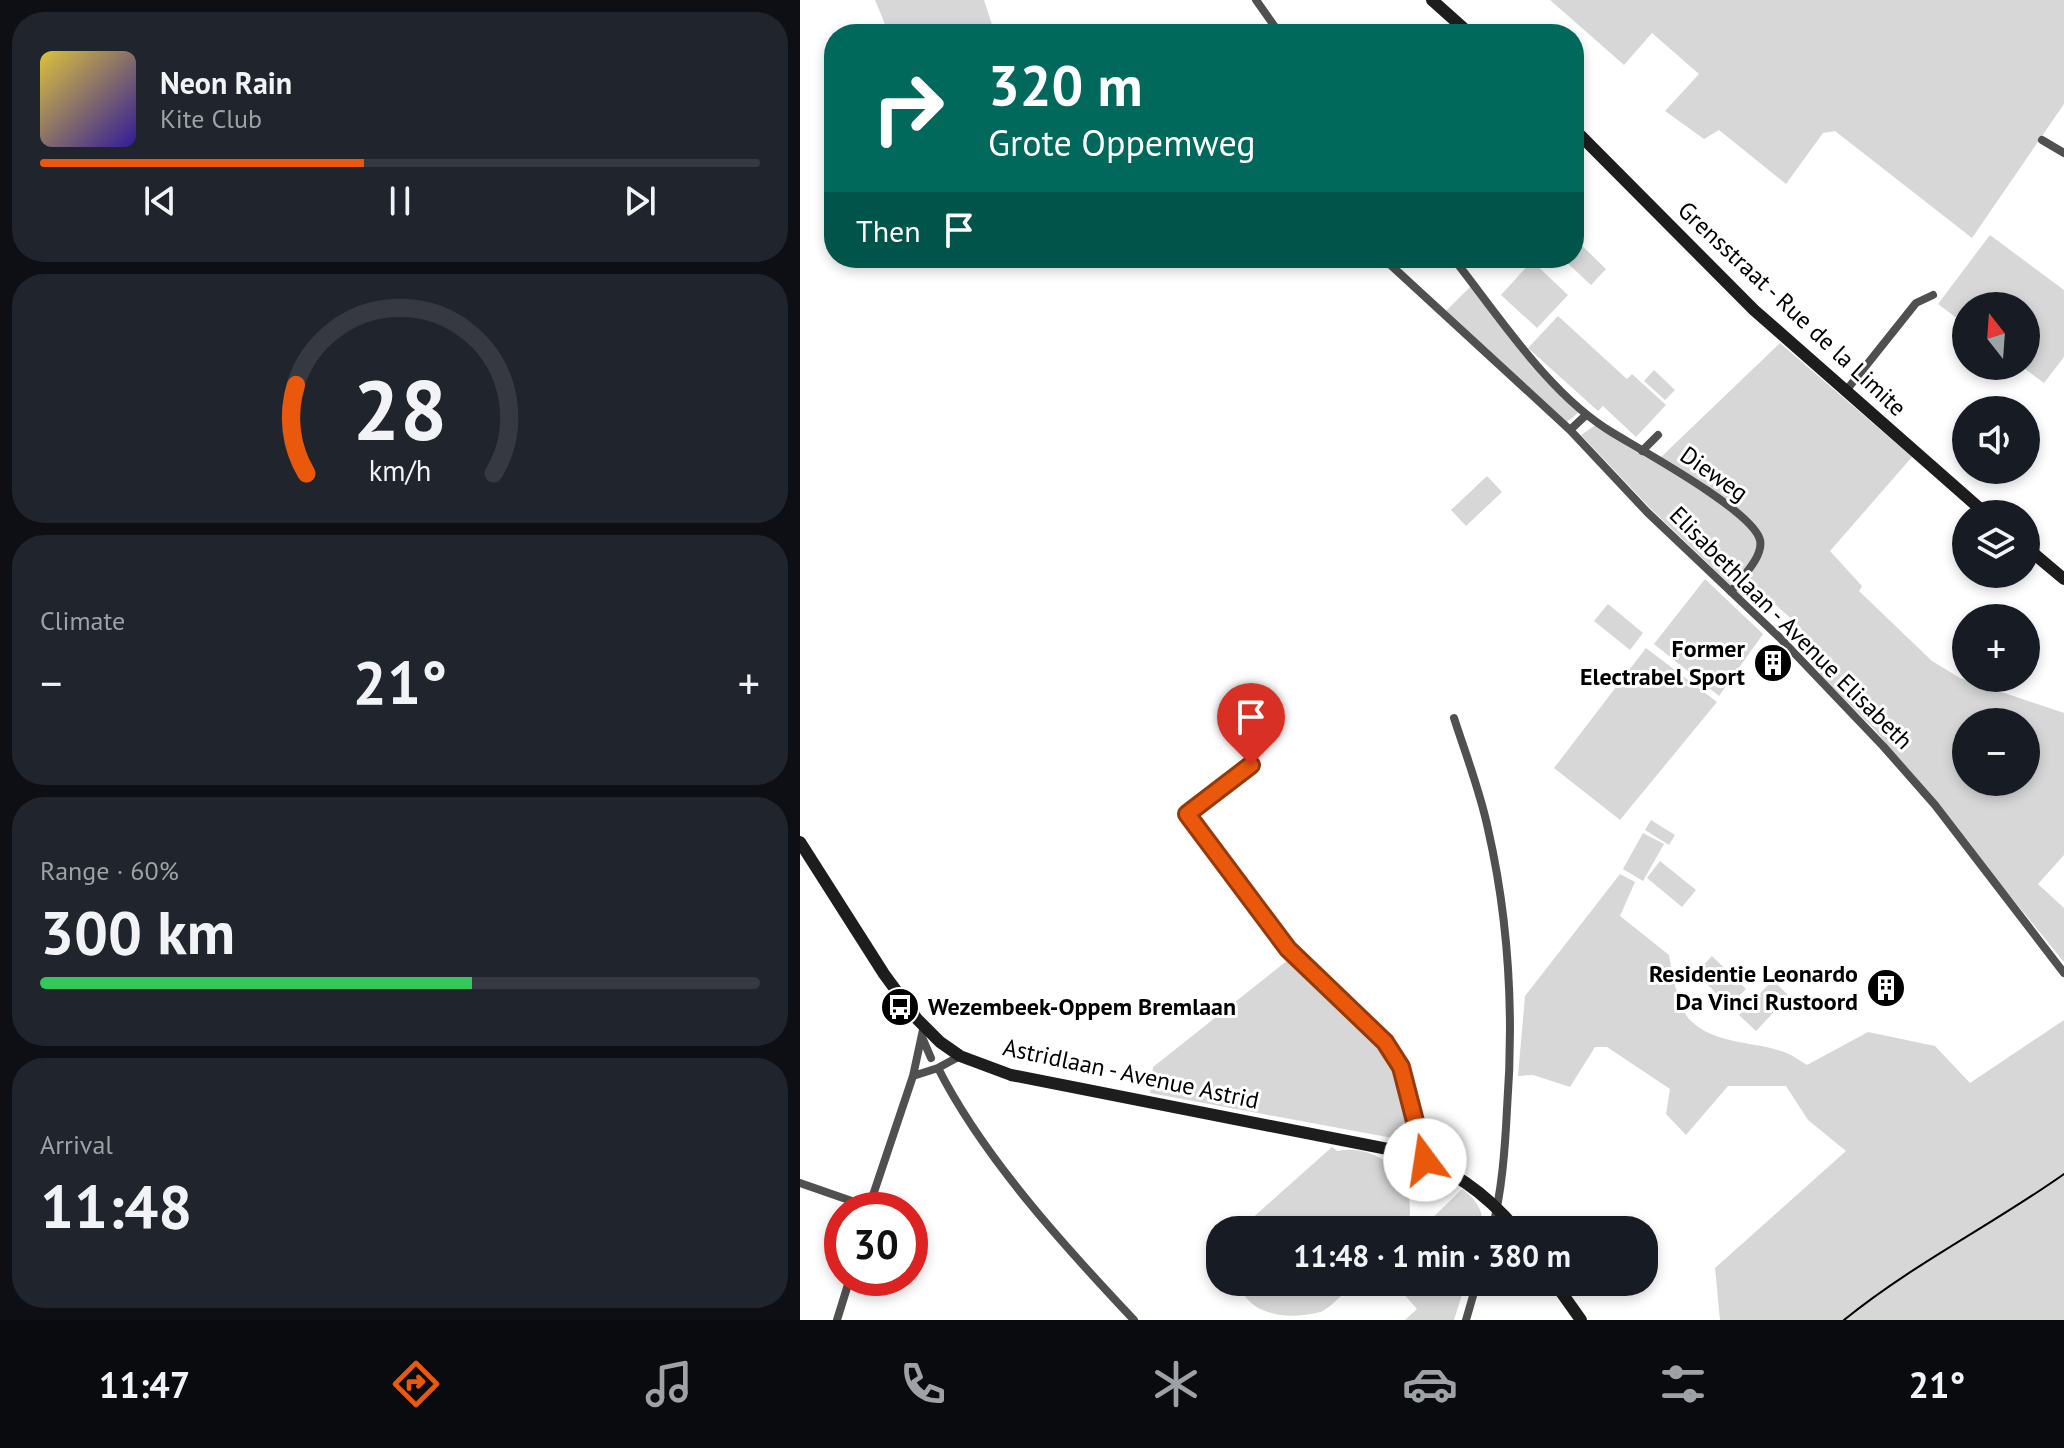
<!DOCTYPE html>
<html lang="en">
<head>
<meta charset="utf-8">
<style>
	:root { --surface:#171b24; --page:#20242c; --text:#f1f3f6; --muted:#9ea1a6; --line:#363941; --accent:#ea580c }
	body { margin:0; font-family:"PT Sans",sans-serif; background:var(--page); color:var(--text); height:100vh; display:flex; flex-direction:column; font-size:30px; white-space:nowrap }
	* { box-sizing:border-box; margin:0 }
	p { font-size:26px; color:var(--muted) }
	.icon { flex:none; width:44px; height:44px; fill:none; stroke:currentColor; stroke-width:2; stroke-linecap:round; stroke-linejoin:round }
	.map { position:relative; flex:1; overflow:hidden }
	.sheet { display:flex; flex-direction:column; gap:12px; padding:12px; background:#0d0f14; width:800px }
	.sheet>* { flex:none }
	.hud { position:absolute; left:24px; top:24px; width:760px; height:244px; border-radius:32px; box-shadow:0 4px 12px #0003; background:#00695c; color:#fff; overflow:hidden }
	.needle { width:52px; rotate:343deg }
	.fabs { position:absolute; left:1152px; top:292px; display:grid; gap:16px }
	.fabs a { display:grid; place-items:center; width:88px; height:88px; border-radius:50%; background:var(--surface); box-shadow:0 4px 12px #0003; font-size:40px }
	.speed { position:absolute; left:24px; top:1192px; display:flex; gap:16px; font-size:40px; font-weight:700; text-align:center }
	.speed>* { display:grid; place-content:center; width:104px; height:104px; border-radius:50%; background:var(--surface); box-shadow:0 4px 12px #0003; line-height:1 }
	.speed .limit { border:12px solid #d22; background:#fff; color:#111 }
	.pin { position:absolute; display:grid; place-items:center; width:68px; height:68px; color:#fff; margin:-82px -34px; border-radius:50% 50% 50% 0; rotate:-45deg; box-shadow:0 0 8px #0007 }
	.pin .icon { rotate:45deg }
	.me { position:absolute; width:88px; margin:-44px; rotate:346deg; stroke-linejoin:round; filter:drop-shadow(0 0 6px #0008) }
	.turn { display:flex; align-items:center; gap:28px; height:168px; padding:0 32px; font-size:36px }
	.turn .icon { width:104px; height:104px; stroke-width:2.5 }
	.turn b { display:block; font-size:56px; line-height:68px }
	.then { display:flex; align-items:center; height:76px; padding:0 32px; background:#0003; gap:16px; font-size:30px }
	.big { font-size:60px; font-weight:700; line-height:1.1 }
	.sheet .widget { flex:1; display:flex; flex-direction:column; justify-content:center; gap:12px; min-width:0; padding:0 28px; border-radius:32px; background:var(--page) }
	.sheet .dial { align-items:center; gap:0 }
	.dial svg { height:208px; overflow:visible; fill:none; stroke:var(--line); stroke-width:7; stroke-linecap:round; text-anchor:middle }
	.dial text { fill:var(--text); stroke:none }
	.song { display:flex; align-items:center; gap:24px }
	.cover { width:96px; height:96px; border-radius:12px; background:linear-gradient(135deg,hsl(50 70% 55%),hsl(250 70% 35%)) }
	.played { height:8px; border-radius:4px; background:linear-gradient(90deg,var(--accent) 45%,var(--line) 45%) }
	.keys { display:flex; justify-content:space-around; direction:ltr }
	.heat { display:flex; justify-content:space-between; align-items:center; font-size:44px; direction:ltr }
	.charge { height:12px; border-radius:6px; background:linear-gradient(90deg,#34c759 60%,var(--line) 0) }
	.trip { position:absolute; left:406px; top:1216px; width:452px; height:80px; border-radius:32px; background:var(--surface); box-shadow:0 4px 12px #0003; font-weight:700; line-height:80px; text-align:center }
	.dock { display:flex; height:128px; justify-content:space-around; align-items:center; background:#090b0e; color:var(--muted) }
	.dock .icon { width:56px; height:56px }
	.dock .selected { color:var(--accent) }
	.dock b { font-size:36px; color:var(--text) }
	main { display:flex; flex:1; min-height:0 }
	.map>svg:first-child { display:block }
	.green { fill:#d7d7d7; fill-rule:evenodd }
	.lines { fill:none; stroke-linecap:round; stroke-linejoin:round }
	.street { stroke:#505050; stroke-width:8 }
	.secondary { stroke:#1d1d1d; stroke-width:12 }
	.tram { stroke:#000; stroke-width:2 }
	.route-casing { stroke:#983908; stroke-width:20 }
	.route { stroke:#ea580c; stroke-width:14 }
	.labels { text-anchor:middle; stroke-width:6; stroke-linejoin:round; paint-order:stroke }
	.street-label { font-size:24px; fill:#000; stroke:#fff }
	.poi-label { font-size:24px; font-weight:bold; fill:#000; stroke:#fff; text-anchor:end }
</style>
</head>
<body>
<main>
<section class="sheet">
<div class="widget">
<div class="song"><i class="cover"></i><div><b>Neon Rain</b><p>Kite Club</p></div></div>
<div class="played"></div>
<div class="keys"><svg class="icon" aria-label="previous" viewBox="0 0 24 24"><path d="M18 5L8 12l10 7zM5 5v14"/></svg><svg class="icon" aria-label="pause" viewBox="0 0 24 24"><path d="M8 5v14M16 5v14"/></svg><svg class="icon" aria-label="next" viewBox="0 0 24 24"><path d="M6 5l10 7-10 7zM19 5v14"/></svg></div>
</div>
<div class="widget dial"><svg viewBox="0 0 100 80">
<path d="M14 69A42 42 0 1 1 86 69"/>
<path d="M14 69A42 42 0 0 1 10 35" stroke="#ea580c"/>
<text x="50" y="56" font-size="32" font-weight="700">28</text>
<text x="50" y="72" font-size="11">km/h</text>
</svg></div>
<div class="widget"><p>Climate</p>
<div class="heat"><a>−</a><b class="big">21°</b><a>+</a></div>
</div>
<div class="widget"><p>Range · 60%</p><b class="big">300 km</b><div class="charge"></div></div>
<div class="widget"><p>Arrival</p><b class="big">11:48</b></div>
</section>
<div class="map">
<svg width="1264" height="1320" viewBox="0 0 1264 1320">
	<rect width="100%" height="100%" fill="#fff"/>
	<path class="green" d="M75,0H184L195,34H89Z
		M750,0H1264V104L1172,238L1035,131L1023,133L986,184L919,130L904,139L865,111L899,74L852,33L824,65Z
		M1190,235L1264,290V357L1244,383L1221,366H1226V306H1166V325L1138,304Z
		M774,238L806,269L791,285L762,258H774Z
		M732,261L768,295L737,328L701,295Z
		M672,285L732,367L778,413L767,422L645,312Z
		M758,316L827,379L832,374L866,405L836,437L803,406L798,411L728,348Z
		M980,343L1112,457L1030,551L1062,586L1059,591L1132,661L1160,678L1264,713V855L1238,884L1264,908V962L1075,730L1019,674L1030,662L996,623L948,580L943,597L850,508L781,435L800,422L861,457ZM1166,722H1226V782H1166Z
		M854,370L875,390L865,400L844,381Z
		M687,476L702,492L666,526L651,510Z
		M905,579L963,634L919,696L854,644Z
		M808,604L843,633L830,650L794,621Z
		M846,648L917,702L820,820L754,768Z
		M851,820L875,835L869,845L845,830Z
		M843,833L864,844L843,881L823,869Z
		M860,861L896,890L882,907L847,878Z
		M820,874L835,882L820,916L869,955C872,972 878,1008 890,1020C917,1047 960,1040 991,1055C996,1058 1002,1062 1007,1065L1068,1032L1135,1046L1170,1083L1264,1020V1320H920L915,1268L1046,1151L1008,1120L986,1086H928L886,1135L866,1114L870,1089L807,1047H795L770,1087L733,1075L718,1076L725,996Z
		M493,956L597,1069L616,1138L598,1139L350,1093L353,1067Z
		M912,956L946,989L929,1006L896,973Z
		M973,980L989,996L956,1031L939,1015Z
		M532,1147L537,1151C583,1142 623,1185 606,1230H439Z
		M662,1189C676,1199 685,1212 682,1230H620Z
		M437,1282H554C544,1292 534,1305 521,1312C487,1320 450,1317 437,1282Z
		M603,1282H666L654,1320H605L617,1309L602,1292L607,1287Z"/>
	<g class="lines">
		<path class="street" d="M456,0L480,34
			M1242,140L1264,153
			M583,258L770,430L847,512L979,637L1083,746L1135,805L1264,973
			M653,258C699,316 749,395 813,433C841,450 953,511 960,540C964,557 940,579 931,592
			M1045,392L1116,303L1133,295
			M770,430L786,415
			M842,451L858,435
			M654,718C666,755 680,791 688,829C709,921 714,1015 707,1109C705,1149 702,1191 692,1230
			M451,765L387,814L488,949L585,1042L601,1067L625,1160
			M122,1037L131,1058
			M138,1068C183,1157 265,1247 334,1320
			M113,1076L138,1068L160,1056
			M0,1183L69,1207
			M68,1210L113,1076L124,1025
			M37,1320L50,1278
			M666,1320L677,1282"/>
		<path class="secondary" d="M632,0L670,34
			M774,129L954,310L1186,514
			M1226,547L1264,579
			M0,842L84,974L117,1019L140,1042L160,1056L211,1075L603,1152C650,1168 685,1192 717,1230
			M754,1282L781,1320"/>
		<path class="tram" d="M1044,1320C1113,1264 1192,1225 1264,1174"/>
	</g>
	<g class="lines">
		<defs>
			<path id="route" d="M451,765L387,814L488,949L585,1042L601,1067L625,1160"/>
		</defs>
		<use href="#route" class="route-casing"/>
		<use href="#route" class="route"/>
	</g>
	<defs>
		<symbol id="building-disc" viewBox="-11 -11 22 22"><circle r="9.5" fill="#000" stroke="#fff"/><path d="M-4-6H4V6H1V3H-1V6H-4ZM-2.5-4.3h1.7v1.8h-1.7ZM.8-4.3h1.7v1.8H.8ZM-2.5-1h1.7V.8h-1.7ZM.8-1h1.7V.8H.8Z" fill="#fff"/></symbol>
		<symbol id="bus-disc" viewBox="-11 -11 22 22"><circle r="9.5" fill="#000" stroke="#fff"/><path d="M-5-6H5V4H4V6H2V4H-2V6H-4V4H-5ZM-3.5-4V0h7V-4ZM-3.5 1.2v1.5H-2V1.2ZM2 1.2v1.5H3.5V1.2Z" fill="#fff"/></symbol>
	</defs>
	<g fill-rule="evenodd">
		<use href="#building-disc" x="951" y="641" width="44" height="44"/>
		<use href="#building-disc" x="1064" y="966" width="44" height="44"/>
		<use href="#bus-disc" x="78" y="985" width="44" height="44"/>
	</g>
	<g class="labels">
		<g class="street-label">
			<text transform="translate(992 309) rotate(43)" y="8">Grensstraat - Rue de la Limite</text>
			<text transform="translate(914 474) rotate(35)" y="8">Dieweg</text>
			<text transform="translate(991 628) rotate(45)" y="8">Elisabethlaan - Avenue Elisabeth</text>
			<text transform="translate(331 1074) rotate(12)" y="8">Astridlaan - Avenue Astrid</text>
		</g>
		<g class="poi-label">
			<text x="945" y="657">Former<tspan x="945" dy="28">Electrabel Sport</tspan></text>
			<text x="1058" y="982">Residentie Leonardo<tspan x="1058" dy="28">Da Vinci Rustoord</tspan></text>
			<text x="128" y="1015" text-anchor="start">Wezembeek-Oppem Bremlaan</text>
		</g>
	</g>
</svg>
<div class="fabs">
<a><svg class="needle" viewBox="-14 -14 28 28"><path d="M0-13l5 13h-10z" fill="#e53935"/><path d="M0 13l5-13h-10z" fill="#9ea1a6"/></svg></a>
<a><svg class="icon" aria-label="sound" viewBox="0 0 24 24"><path d="M4 9h4l5-4v14l-5-4H4zM17 9q2 3 0 6"/></svg></a>
<a><svg class="icon" aria-label="layers" viewBox="0 0 24 24"><path d="M12 4l9 5-9 5-9-5zM3 14l9 5 9-5"/></svg></a>
<a>+</a>
<a>−</a>
</div>
<div class="speed"><div class="limit">30</div></div>
<div class="pin" style="left:451px;top:765px;background:#d93025"><svg class="icon" aria-label="arrive" viewBox="0 0 24 24"><path d="M6 21V4h12l-3 4 3 4H6"/></svg></div>
<svg class="me" style="left:625px;top:1160px" viewBox="-20 -20 40 40"><circle r="19" fill="#fff"/><path d="M0-13L10 11 0 6-10 11z" fill="#ea580c"/></svg>
<div class="trip">11:48 · 1 min · 380 m</div>
<div class="hud">
<div class="turn"><svg class="icon" aria-label="right" viewBox="0 0 24 24"><path d="M7 20v-9h11M14 6l5 5-5 5"/></svg><div><b>320 m</b>Grote Oppemweg</div></div>
<div class="then">Then<svg class="icon" aria-label="arrive" viewBox="0 0 24 24"><path d="M6 21V4h12l-3 4 3 4H6"/></svg></div>
</div>
</div>
</main>
<nav class="dock">
<b>11:47</b>
<svg class="icon selected" aria-label="directions" viewBox="0 0 24 24"><path d="M12 3l9 9-9 9-9-9zM9 14v-3h6M13 9l2 2-2 2"/></svg>
<svg class="icon" aria-label="music" viewBox="0 0 24 24"><path d="M9 18V5l10-2v13"/><circle cx="6" cy="18" r="3"/><circle cx="16" cy="16" r="3"/></svg>
<svg class="icon" aria-label="phone" viewBox="0 0 24 24"><path d="M5 4h4l2 5-3 2q2 4 5 5l2-3 5 2v4C11 20 4 13 5 4z"/></svg>
<svg class="icon" aria-label="climate" viewBox="0 0 24 24"><path d="M12 3v18M4 7l16 10M4 17L20 7"/></svg>
<svg class="icon" aria-label="car" viewBox="0 0 24 24"><path d="M5 17H2v-5l4-1 3-4h7l3 4 3 1v5h-3M9 17h6M6 11h13"/><circle cx="7" cy="17" r="2"/><circle cx="17" cy="17" r="2"/></svg>
<svg class="icon" aria-label="filters" viewBox="0 0 24 24"><path d="M4 7h16M4 17h16"/><circle cx="9" cy="7" r="2"/><circle cx="15" cy="17" r="2"/></svg>
<b>21°</b>
</nav>
</body>
</html>
